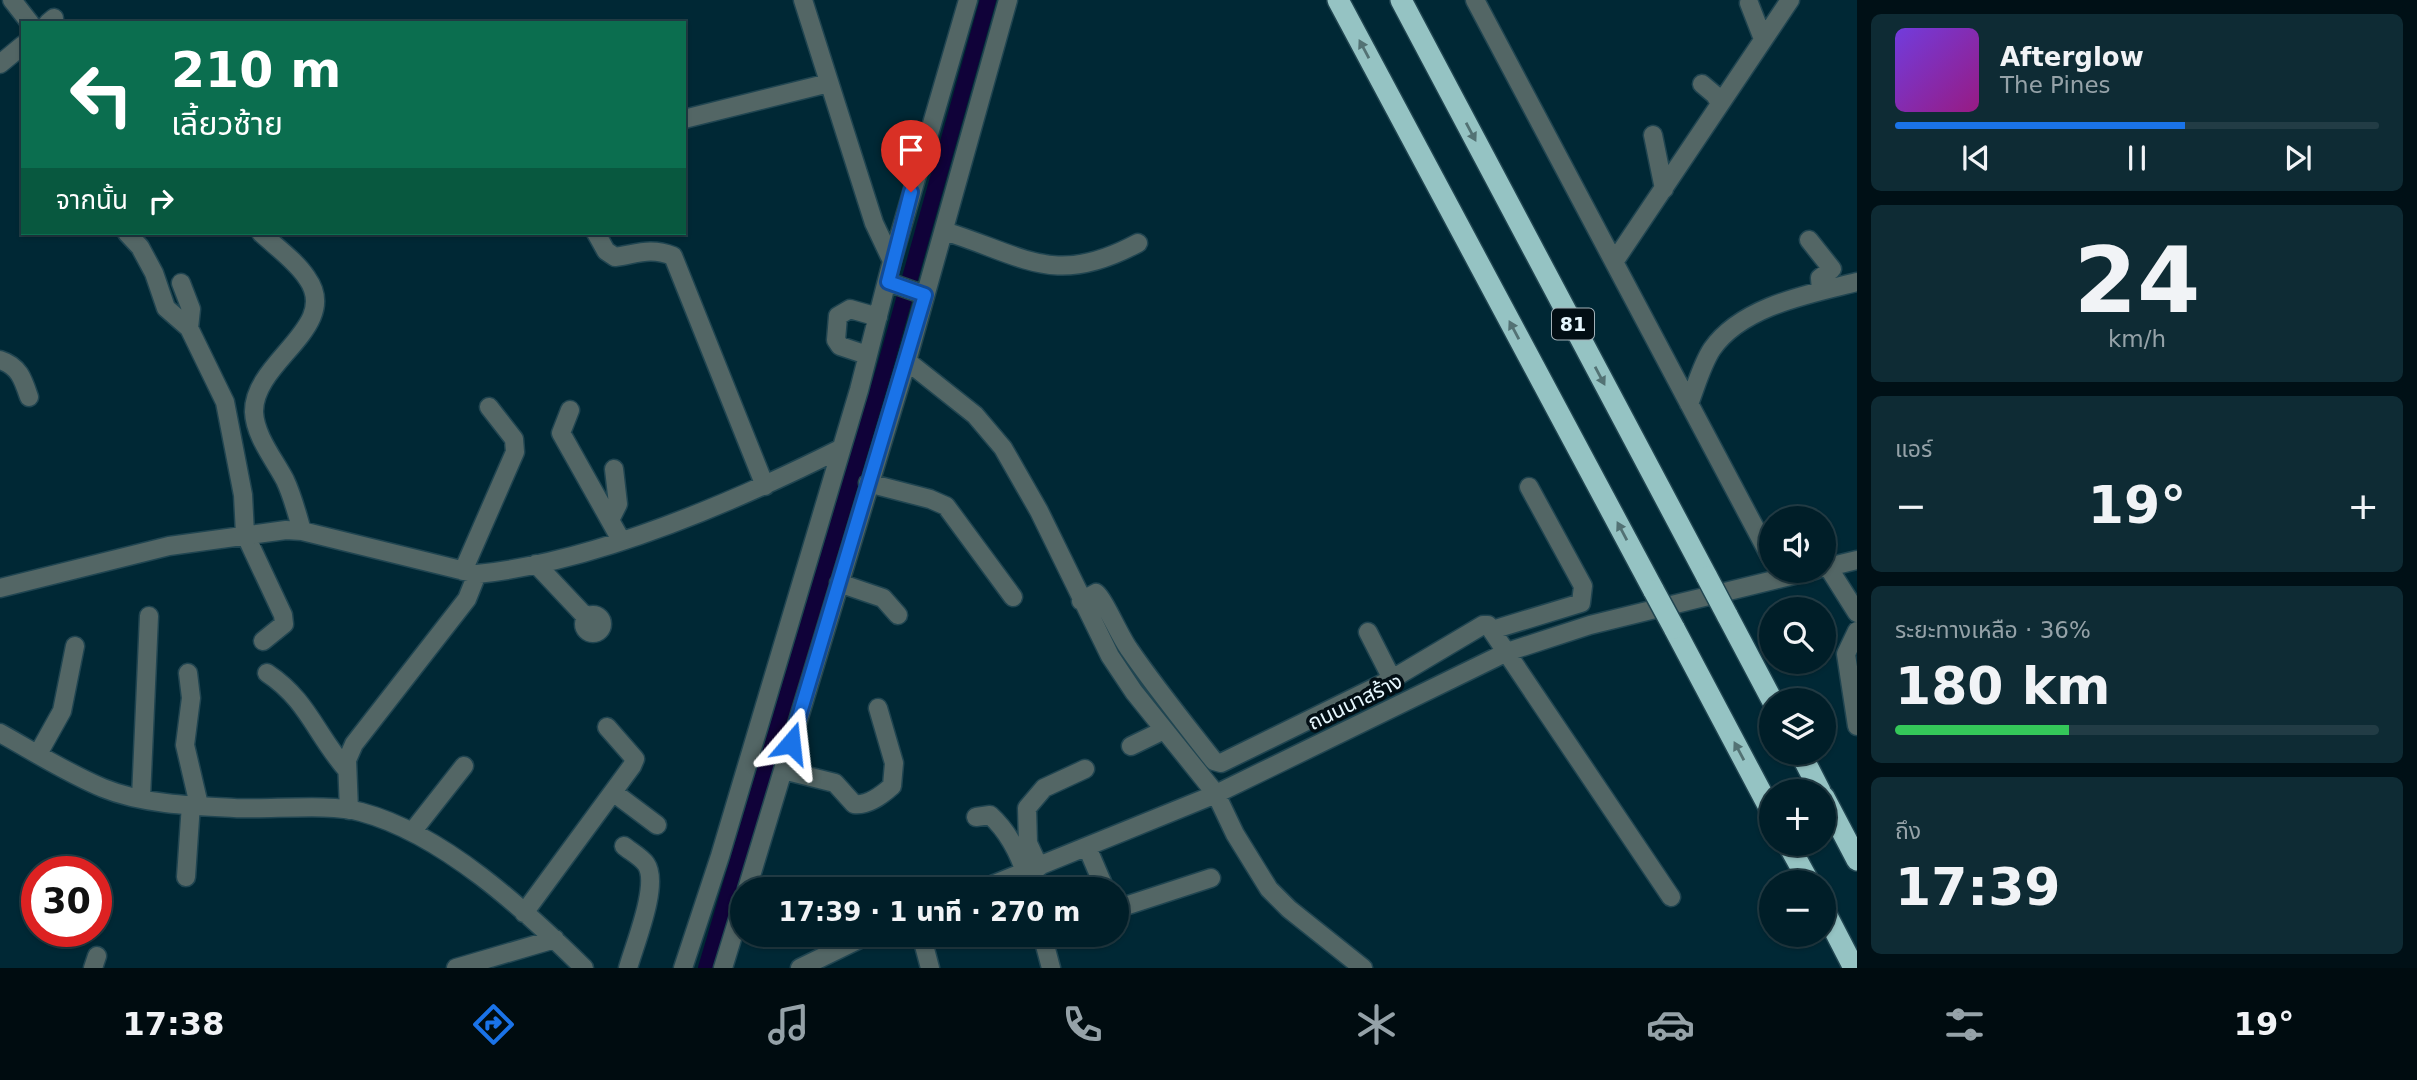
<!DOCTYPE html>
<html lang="th">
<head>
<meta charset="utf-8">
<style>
	:root { --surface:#001e28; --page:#0e2b34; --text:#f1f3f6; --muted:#95a2a8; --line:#223c45; --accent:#1a73e8 }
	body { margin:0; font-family:"DejaVu Sans","Noto Sans Thai",sans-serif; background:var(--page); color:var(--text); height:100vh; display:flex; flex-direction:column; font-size:26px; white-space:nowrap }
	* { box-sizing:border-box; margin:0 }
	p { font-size:23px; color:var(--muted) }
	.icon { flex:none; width:38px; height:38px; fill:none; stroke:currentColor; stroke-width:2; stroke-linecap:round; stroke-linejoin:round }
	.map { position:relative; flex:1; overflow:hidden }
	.details { display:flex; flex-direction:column; gap:14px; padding:14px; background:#001016; width:560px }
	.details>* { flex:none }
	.banner { position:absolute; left:21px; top:21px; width:665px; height:214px; border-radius:0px; box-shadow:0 2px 5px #0004,0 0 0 2px var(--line); background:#0b6e4f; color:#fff; overflow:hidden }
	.buttons { position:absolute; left:1759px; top:506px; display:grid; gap:14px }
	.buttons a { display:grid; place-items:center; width:77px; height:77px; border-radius:50%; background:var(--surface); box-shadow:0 2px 5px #0004,0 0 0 2px var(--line); font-size:35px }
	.speed { position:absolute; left:21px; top:856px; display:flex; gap:14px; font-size:35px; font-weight:700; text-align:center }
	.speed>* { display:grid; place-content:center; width:91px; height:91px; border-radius:50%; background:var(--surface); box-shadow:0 2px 5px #0004,0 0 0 2px var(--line); line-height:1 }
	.speed .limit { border:10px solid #d22; background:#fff; color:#111 }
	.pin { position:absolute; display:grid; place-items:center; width:60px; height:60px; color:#fff; margin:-72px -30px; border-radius:50% 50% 50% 0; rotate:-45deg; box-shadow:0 0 7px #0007 }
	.pin .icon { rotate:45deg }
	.me { position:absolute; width:77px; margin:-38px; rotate:17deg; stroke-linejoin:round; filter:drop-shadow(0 0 5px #0008) }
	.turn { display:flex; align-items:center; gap:24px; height:147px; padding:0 35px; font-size:32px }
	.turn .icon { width:91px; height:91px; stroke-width:2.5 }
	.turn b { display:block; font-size:49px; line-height:60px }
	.then { display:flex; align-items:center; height:66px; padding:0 35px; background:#0003; gap:14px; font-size:26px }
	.big { font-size:52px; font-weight:800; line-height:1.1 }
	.details .card { flex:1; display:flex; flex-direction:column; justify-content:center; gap:10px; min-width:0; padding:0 24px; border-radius:10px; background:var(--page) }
	.details .dial { align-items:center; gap:0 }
	.dial b { font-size:91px; line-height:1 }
	.song { display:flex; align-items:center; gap:21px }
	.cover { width:84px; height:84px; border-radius:10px; background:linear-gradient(135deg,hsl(260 70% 55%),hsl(310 70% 35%)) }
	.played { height:7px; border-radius:4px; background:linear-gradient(90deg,var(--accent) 60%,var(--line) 60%) }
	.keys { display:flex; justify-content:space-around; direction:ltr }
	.heat { display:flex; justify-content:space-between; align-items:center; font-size:38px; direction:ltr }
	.charge { height:10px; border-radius:5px; background:linear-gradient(90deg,#34c759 36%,var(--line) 0) }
	.trip { position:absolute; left:730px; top:877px; width:399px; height:70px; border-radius:35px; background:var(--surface); box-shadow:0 2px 5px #0004,0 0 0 2px var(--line); font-weight:800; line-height:70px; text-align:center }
	.dock { display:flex; height:112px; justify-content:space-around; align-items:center; background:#000c10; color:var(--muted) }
	.dock .icon { width:49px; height:49px }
	.dock .active { color:var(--accent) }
	.dock b { font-size:32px; color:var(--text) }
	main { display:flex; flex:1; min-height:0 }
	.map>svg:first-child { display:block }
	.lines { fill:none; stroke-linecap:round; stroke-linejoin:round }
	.canal { stroke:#100239; stroke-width:16 }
	.minor-casing { stroke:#204551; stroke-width:21 }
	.highway-casing { stroke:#204551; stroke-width:24 }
	.minor { stroke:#536665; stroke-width:18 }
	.highway { stroke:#95c3c3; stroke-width:21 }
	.highway-bridge-casing { stroke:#204551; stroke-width:24; stroke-linecap:butt }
	.highway-bridge { stroke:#95c3c3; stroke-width:21 }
	.oneway { fill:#537274 }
	.route-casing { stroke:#114b97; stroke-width:18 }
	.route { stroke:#1a73e8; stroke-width:12 }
	.labels { text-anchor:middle; stroke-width:7; stroke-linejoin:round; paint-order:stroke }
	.shield { fill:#020e14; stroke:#a2b1b8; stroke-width:2 }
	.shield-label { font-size:19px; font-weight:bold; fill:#e7f7fe }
	.street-label { font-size:21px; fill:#e7f7fe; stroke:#020e14 }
</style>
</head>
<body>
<main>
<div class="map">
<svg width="1857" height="968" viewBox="0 0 1857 968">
	<rect width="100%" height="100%" fill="#002835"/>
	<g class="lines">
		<path class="canal" d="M706,968L887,360L988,0"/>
		<defs>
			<path id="minor" d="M12,0L30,23
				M1475,0L1771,558
				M1749,3L1763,39
				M48,23L54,18
				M0,64L23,45
				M1702,84L1715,95L1720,104
				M684,119L829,83
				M1653,135L1664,189
				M944,231C1025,256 1054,288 1138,243
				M127,233L140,247L154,273L166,308L189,328L225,402L243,495L245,534L283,615L284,624L263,641
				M261,233C276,247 296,261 307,278C342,327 253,361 254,412C255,436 274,459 285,480C293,497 297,514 302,531
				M596,233L606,251L615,257C637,254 650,247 673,256L765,486
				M1809,240L1832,269L1820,278L1821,291
				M892,261L968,0
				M1614,262L1790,0
				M888,282L925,295
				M181,283L191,309L189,328
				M867,355L840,346L836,340L838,316L850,309L878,317
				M0,360C19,366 23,379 29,397
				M907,361L975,415L1003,448L1039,511L1110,656L1134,692L1216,794L1235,834L1269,889L1289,909L1363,968
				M1689,404C1696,386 1702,364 1712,349C1742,306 1809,294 1857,282
				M570,410L561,433L621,540
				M868,483L930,499L946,506L1013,597
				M610,520L618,504L614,469
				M536,564L586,617
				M1828,567L1857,613
				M1824,568L1857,560
				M463,571L515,452L514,439L489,407
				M839,583L883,598L898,615
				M0,588L169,546L286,530L302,531L477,574C596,562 734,502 840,449
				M1081,601L1096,593C1104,599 1120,637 1129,649C1155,687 1185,724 1214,761L1221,763L1392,679L1483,625H1488L1671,897
				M584 624a9 9 0 1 1 18 0a9 9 0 1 1-18 0Z
				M1492,630L1581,603L1583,586L1529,487
				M1857,631L1846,654L1857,726
				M1368,632L1392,679
				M188,673L191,698L185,745L199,805
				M267,673C308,700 316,735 347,770
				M0,733C34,752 67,773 103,788C142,804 192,806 234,808C268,810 330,803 361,812C443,834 524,909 584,968
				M1131,746L1164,730
				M38,754L62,711L75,646
				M783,770L835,783L854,804C868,806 882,795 892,786L894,763L878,708
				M613,792L657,825
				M141,798L149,616
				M349,810L347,760L354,744L467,599L477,574
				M976,817L990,815C1012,835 1023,861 1030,889
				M412,832L464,766
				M624,846C630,851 641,857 646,864C660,884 634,946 628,968
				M1087,847L1105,889
				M1039,867L1028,843L1027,808L1044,788L1085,769
				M186,877L191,804
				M747,889L907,361L1008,0
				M982,889L1216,794L1507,652L1590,625L1815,570
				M1116,909L1211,878
				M524,913L632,766L635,759L607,727
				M921,934L930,968
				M1042,934L1051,968
				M93,968L97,956
				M456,968L555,939
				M683,968L720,856L859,390L892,261L874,223L803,0
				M723,968L742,906
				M800,968L870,934"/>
			<path id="highway" d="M1338,0L1654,591
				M1401,0L1707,577
				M1727,615L1772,700
				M1674,628L1771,811
				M1800,752L1820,791
				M1824,797L1857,860
				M1788,844L1809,882
				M1824,910L1854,968"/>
		</defs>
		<use href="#minor" class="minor-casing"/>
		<use href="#highway" class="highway-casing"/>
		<use href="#minor" class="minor"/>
		<use href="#highway" class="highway"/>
		<defs>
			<path id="highway-bridge" d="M1707,577L1727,615
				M1654,591L1674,628"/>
		</defs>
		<use href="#highway-bridge" class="highway-bridge-casing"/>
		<use href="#highway-bridge" class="highway-bridge"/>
	</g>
	<defs><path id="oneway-solid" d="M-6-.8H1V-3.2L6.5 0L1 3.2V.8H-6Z" transform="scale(1.75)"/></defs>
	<g class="oneway">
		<use href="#oneway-solid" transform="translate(1364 49) rotate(-118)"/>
		<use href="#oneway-solid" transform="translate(1471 132) rotate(62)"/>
		<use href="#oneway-solid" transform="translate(1514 330) rotate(-118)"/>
		<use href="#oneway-solid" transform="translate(1600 376) rotate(62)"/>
		<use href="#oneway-solid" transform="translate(1622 531) rotate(-118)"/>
		<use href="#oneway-solid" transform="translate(1739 751) rotate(-118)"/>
	</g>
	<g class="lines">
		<defs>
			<path id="route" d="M791,743L925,295L888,282L911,192"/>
		</defs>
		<use href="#route" class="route-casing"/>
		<use href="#route" class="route"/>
	</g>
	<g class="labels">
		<rect class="shield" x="1552" y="308.5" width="42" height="31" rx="5"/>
		<g class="shield-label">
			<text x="1573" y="331">81</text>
		</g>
		<g class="street-label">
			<text transform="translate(1355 702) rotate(-26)" y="7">ถนนนาสร้าง</text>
		</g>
	</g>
</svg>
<div class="buttons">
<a><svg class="icon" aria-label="sound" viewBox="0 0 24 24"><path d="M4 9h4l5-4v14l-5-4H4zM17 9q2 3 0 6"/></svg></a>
<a><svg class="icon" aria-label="search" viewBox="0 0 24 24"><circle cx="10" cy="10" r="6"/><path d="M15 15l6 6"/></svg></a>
<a><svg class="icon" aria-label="layers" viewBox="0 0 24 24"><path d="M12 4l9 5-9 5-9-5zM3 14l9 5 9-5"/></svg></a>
<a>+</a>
<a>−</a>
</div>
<div class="speed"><div class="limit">30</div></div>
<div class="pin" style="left:911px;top:192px;background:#d93025"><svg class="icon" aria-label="arrive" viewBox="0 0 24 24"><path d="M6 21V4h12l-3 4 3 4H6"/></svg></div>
<svg class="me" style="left:791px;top:743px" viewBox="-20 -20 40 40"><path d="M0-17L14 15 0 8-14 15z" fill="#1a73e8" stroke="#fff" stroke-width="4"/></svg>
<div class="trip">17:39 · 1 นาที · 270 m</div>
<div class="banner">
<div class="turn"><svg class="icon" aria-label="left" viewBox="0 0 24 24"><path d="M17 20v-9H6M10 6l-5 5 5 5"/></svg><div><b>210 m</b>เลี้ยวซ้าย</div></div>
<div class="then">จากนั้น<svg class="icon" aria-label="right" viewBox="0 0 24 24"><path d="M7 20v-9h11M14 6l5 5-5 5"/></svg></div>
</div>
</div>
<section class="details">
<div class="card">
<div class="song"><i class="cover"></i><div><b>Afterglow</b><p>The Pines</p></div></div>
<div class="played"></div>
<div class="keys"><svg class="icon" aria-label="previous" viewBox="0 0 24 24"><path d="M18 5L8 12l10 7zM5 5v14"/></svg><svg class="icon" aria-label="pause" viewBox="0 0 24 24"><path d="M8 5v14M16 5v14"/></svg><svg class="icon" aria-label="next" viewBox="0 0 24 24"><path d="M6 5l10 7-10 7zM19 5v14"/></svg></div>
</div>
<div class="card dial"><b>24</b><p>km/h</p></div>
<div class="card"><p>แอร์</p>
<div class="heat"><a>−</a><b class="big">19°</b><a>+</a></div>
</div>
<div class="card"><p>ระยะทางเหลือ · 36%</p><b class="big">180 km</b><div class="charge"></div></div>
<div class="card"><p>ถึง</p><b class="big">17:39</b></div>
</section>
</main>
<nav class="dock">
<b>17:38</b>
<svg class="icon active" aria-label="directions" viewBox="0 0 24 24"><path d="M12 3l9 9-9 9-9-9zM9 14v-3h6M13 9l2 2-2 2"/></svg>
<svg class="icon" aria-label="music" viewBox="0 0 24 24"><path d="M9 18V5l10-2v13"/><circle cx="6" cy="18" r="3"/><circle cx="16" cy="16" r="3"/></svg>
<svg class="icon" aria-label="phone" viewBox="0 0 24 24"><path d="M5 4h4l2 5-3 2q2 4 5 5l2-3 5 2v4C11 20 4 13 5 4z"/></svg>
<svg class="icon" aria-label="climate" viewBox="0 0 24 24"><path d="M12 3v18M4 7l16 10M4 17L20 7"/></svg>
<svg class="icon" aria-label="car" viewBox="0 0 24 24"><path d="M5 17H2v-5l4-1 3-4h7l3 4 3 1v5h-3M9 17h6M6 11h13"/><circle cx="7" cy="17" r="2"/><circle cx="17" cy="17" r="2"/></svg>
<svg class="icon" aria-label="filters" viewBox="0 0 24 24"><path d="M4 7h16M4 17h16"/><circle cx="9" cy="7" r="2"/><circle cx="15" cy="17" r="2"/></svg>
<b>19°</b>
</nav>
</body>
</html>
